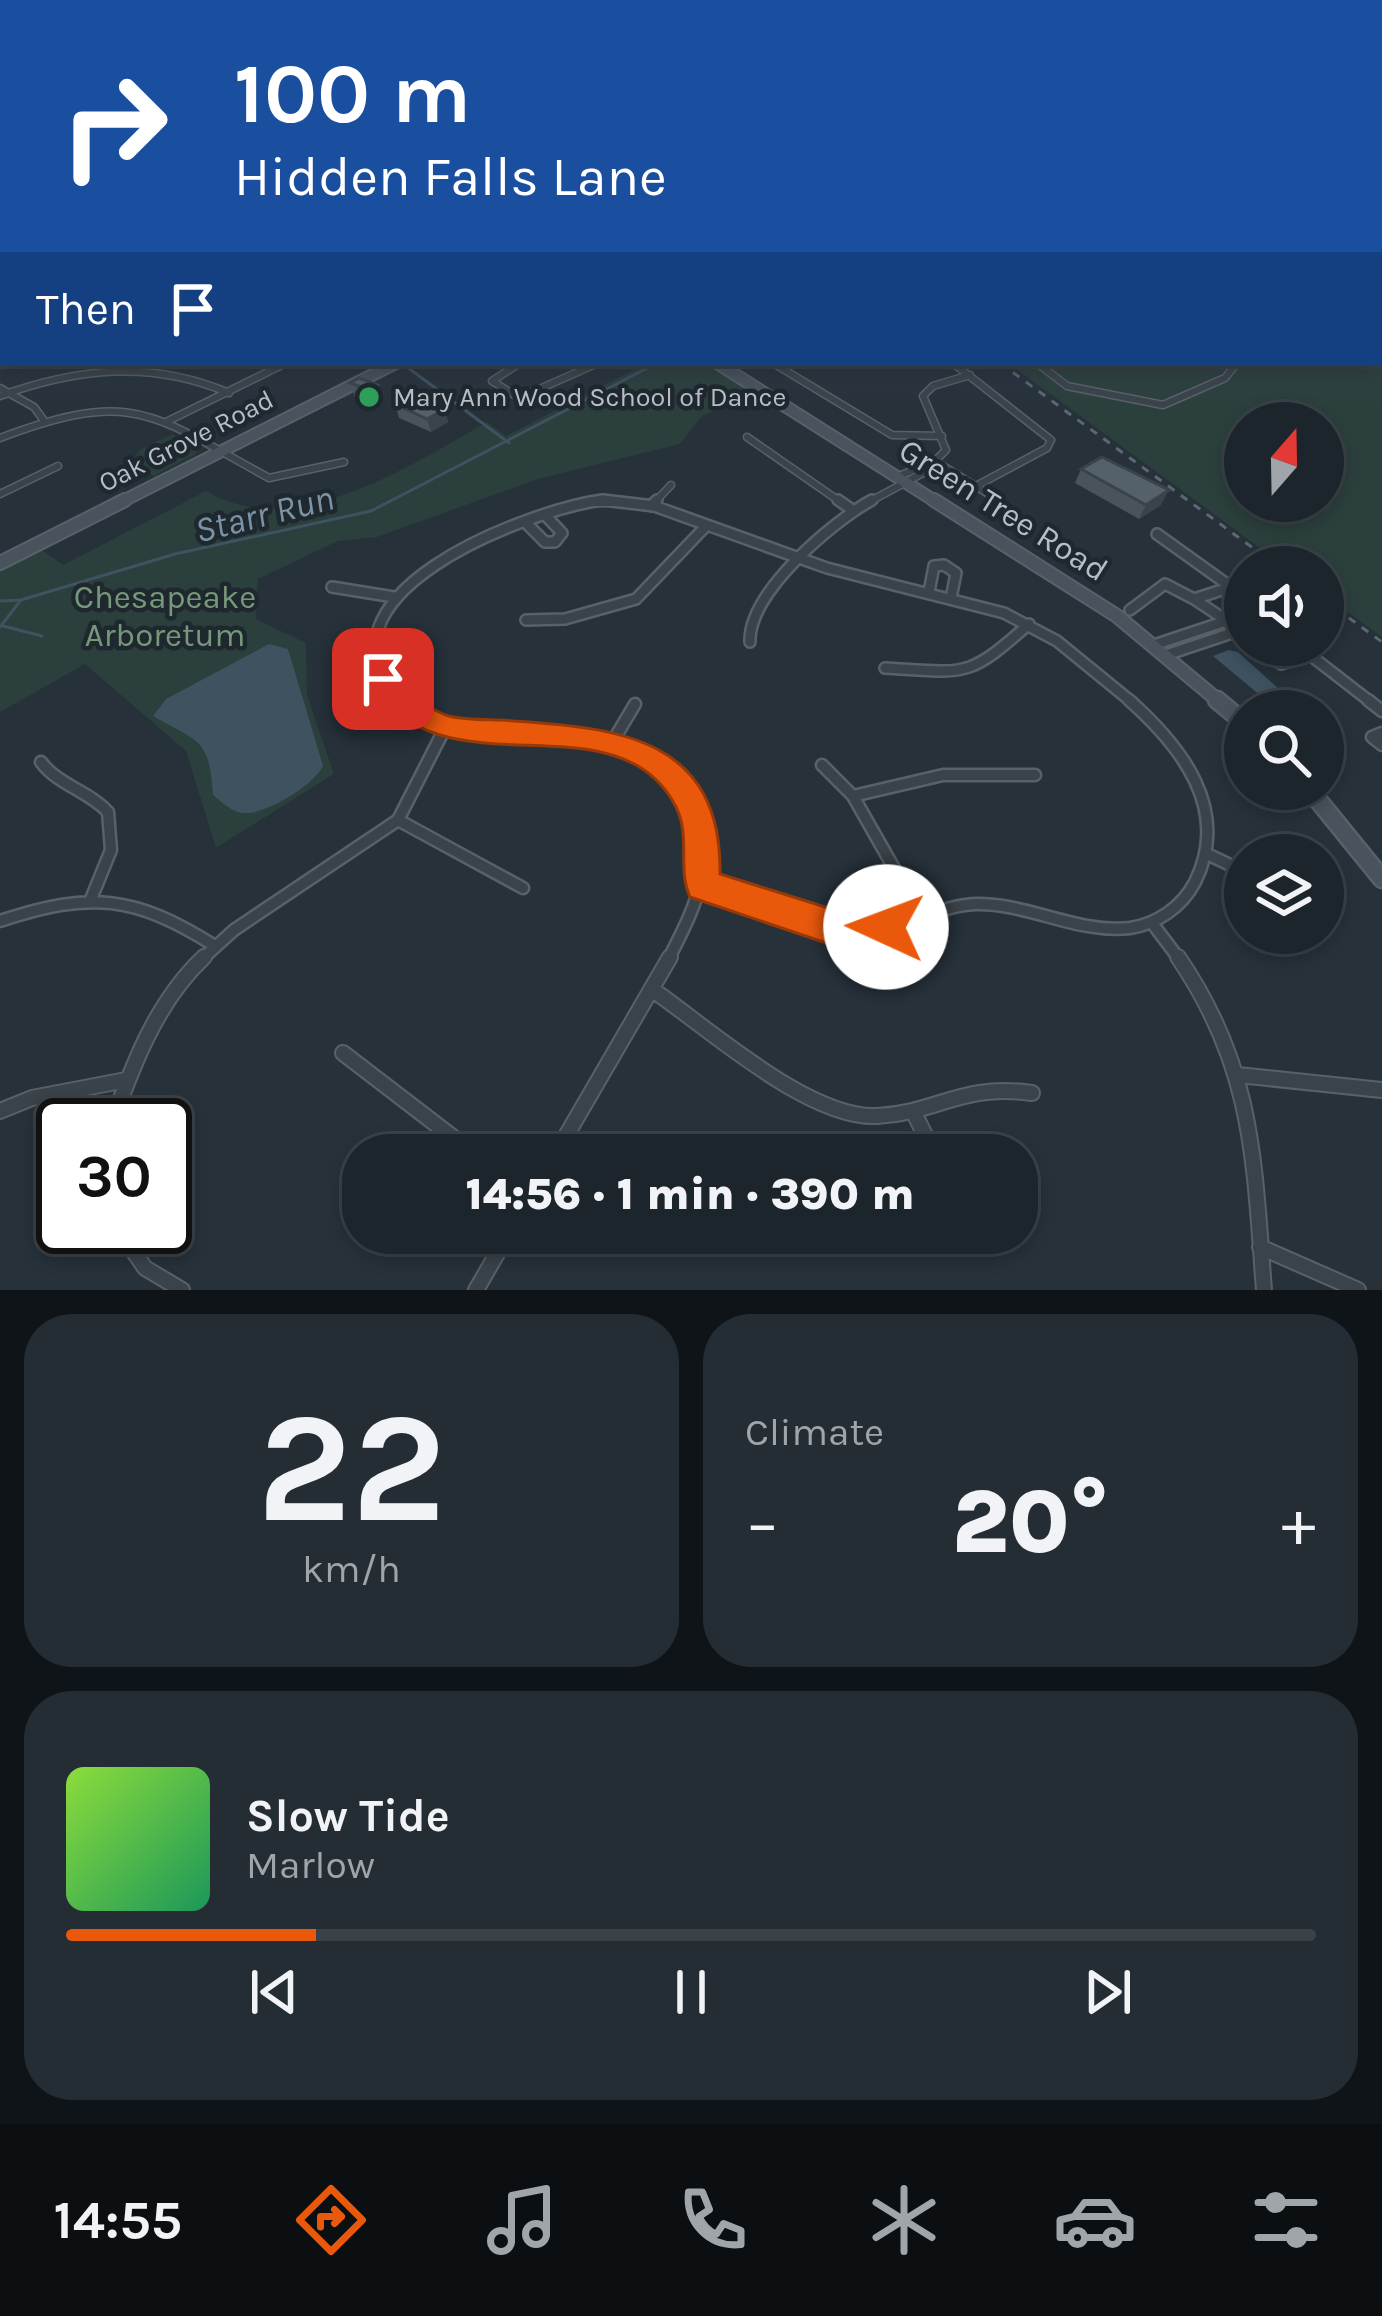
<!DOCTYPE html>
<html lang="en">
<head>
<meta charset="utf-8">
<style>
	:root { --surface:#1c252c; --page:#252d34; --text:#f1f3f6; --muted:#a0a5a9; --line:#3a4248; --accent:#ea580c }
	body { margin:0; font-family:Karla,sans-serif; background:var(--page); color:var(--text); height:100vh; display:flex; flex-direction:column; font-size:45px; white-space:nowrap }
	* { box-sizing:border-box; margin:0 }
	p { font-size:39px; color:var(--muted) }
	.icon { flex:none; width:66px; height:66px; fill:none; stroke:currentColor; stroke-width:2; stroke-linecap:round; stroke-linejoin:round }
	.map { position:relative; height:1290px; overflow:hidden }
	.drawer { display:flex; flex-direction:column; gap:24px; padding:24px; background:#0f1418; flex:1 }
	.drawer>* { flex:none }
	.hud { position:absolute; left:0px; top:0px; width:1383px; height:366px; box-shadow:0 6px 18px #0003,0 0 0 3px var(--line); background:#1a4fa0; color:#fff; overflow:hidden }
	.needle { width:78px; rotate:20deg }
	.controls { position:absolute; left:1224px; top:402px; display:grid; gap:24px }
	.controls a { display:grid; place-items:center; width:120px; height:120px; border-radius:50%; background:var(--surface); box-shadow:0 6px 18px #0003,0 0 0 3px var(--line); font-size:60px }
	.speed { position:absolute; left:36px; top:1098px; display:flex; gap:24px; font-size:60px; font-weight:700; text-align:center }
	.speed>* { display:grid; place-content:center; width:156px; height:156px; border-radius:50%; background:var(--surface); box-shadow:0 6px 18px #0003,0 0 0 3px var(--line); line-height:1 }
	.speed .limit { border:6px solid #111; border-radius:18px; background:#fff; color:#111 }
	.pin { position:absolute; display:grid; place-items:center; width:102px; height:102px; color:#fff; margin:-51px; border-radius:24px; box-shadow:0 6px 18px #0006 }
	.me { position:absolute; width:132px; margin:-66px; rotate:272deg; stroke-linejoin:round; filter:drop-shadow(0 0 9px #0008) }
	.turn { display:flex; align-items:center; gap:42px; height:252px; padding:0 36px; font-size:54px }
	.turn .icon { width:156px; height:156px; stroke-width:2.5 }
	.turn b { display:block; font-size:84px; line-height:102px }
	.then { display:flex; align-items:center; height:114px; padding:0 36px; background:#0003; gap:24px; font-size:45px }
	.big { font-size:90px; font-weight:800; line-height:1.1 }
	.drawer .tile { flex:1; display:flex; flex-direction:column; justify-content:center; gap:18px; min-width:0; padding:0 42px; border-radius:48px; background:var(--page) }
	.drawer .dial { align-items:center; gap:0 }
	.dial b { font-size:156px; line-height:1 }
	.song { display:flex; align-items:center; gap:36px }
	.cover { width:144px; height:144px; border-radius:18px; background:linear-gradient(135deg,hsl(90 70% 55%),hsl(150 70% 35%)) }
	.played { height:12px; border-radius:6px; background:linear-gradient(90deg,var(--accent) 20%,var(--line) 20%) }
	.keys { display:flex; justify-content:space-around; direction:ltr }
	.heat { display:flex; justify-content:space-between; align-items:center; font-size:66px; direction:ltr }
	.drawer .tiles { flex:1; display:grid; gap:24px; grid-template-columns:1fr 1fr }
	.tile:last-child { grid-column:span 2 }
	.trip { position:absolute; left:342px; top:1134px; width:696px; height:120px; border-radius:48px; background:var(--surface); box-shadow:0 6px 18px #0003,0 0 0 3px var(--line); font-weight:800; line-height:120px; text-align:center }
	.menu { display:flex; height:192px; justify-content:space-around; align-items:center; background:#0b0f12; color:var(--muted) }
	.menu .icon { width:84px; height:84px }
	.menu .on { color:var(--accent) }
	.menu b { font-size:54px; color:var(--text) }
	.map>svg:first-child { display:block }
	.green { fill:#2b3f3c; fill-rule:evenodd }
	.water { fill:#3e5260 }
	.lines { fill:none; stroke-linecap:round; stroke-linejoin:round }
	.stream { stroke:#3e5260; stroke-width:3 }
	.street-far3-casing { stroke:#586168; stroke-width:9 }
	.street-far2-casing { stroke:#586168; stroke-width:14 }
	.street-far1-casing { stroke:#586168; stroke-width:15 }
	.street-casing { stroke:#586168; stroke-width:18 }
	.secondary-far2-casing { stroke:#586168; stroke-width:14 }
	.secondary-far1-casing { stroke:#586168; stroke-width:16 }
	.secondary-casing { stroke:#586168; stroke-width:21 }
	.street-far3 { stroke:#3a434a; stroke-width:6 }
	.street-far2 { stroke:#3a434a; stroke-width:9 }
	.street-far1 { stroke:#3a434a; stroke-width:10 }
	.street { stroke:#3a434a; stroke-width:14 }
	.secondary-far2 { stroke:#48535d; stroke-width:10 }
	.secondary-far1 { stroke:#48535d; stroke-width:12 }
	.secondary { stroke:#48535d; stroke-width:16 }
	.rail { stroke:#5c6771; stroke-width:3; stroke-dasharray:8 8; stroke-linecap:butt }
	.wall { fill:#48535b }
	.shaded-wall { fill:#3b434a }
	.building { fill:#54606a; stroke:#3b434a; stroke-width:3 }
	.route { fill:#ea580c; stroke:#983908; stroke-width:3 }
	.leisure-dot { fill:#2e9e5b; stroke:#1f282f; stroke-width:4.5 }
	.labels { text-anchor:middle; stroke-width:9; stroke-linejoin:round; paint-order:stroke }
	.far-poi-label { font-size:27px; fill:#b5bec6; stroke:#1f282f; text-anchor:start }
	.far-street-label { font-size:27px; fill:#b5bec6; stroke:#1f282f }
	.street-label { font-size:33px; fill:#b5bec6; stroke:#1f282f }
	.park-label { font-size:33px; fill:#76987a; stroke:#1f282f }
	.water-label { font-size:36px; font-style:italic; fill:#7a93a5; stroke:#1f282f }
</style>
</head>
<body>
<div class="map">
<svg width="1382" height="1290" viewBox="0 0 1382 1290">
	<rect width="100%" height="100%" fill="#26313a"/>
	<path class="green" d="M1380,226H1382V637L1323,594V567H1286L1008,363H1380ZM1245,423H1323V501H1245Z
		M647,363H707L770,403L724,407L702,416L680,444L538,479L377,537L338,541L258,579L256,619L306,643L307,695L334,774L216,848L186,751L85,664L0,712V567L36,546L63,565L206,491C293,543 410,466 487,422L506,436Z
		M173,434L198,449L196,454L154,476L130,463L141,449Z"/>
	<path class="water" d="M269,644L288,649L323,766C314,785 269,812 248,813C233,814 224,804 213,795C209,738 200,743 153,716L166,699Z
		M1229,650L1238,652L1303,711H1279L1213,656Z"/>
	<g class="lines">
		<path class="stream" d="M403,364L509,443
			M0,601L21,600
			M3,626L42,636
			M0,627L21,600L175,554L371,511L657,363"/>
		<defs>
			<path id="street-far3" d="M520,363L492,381L519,398L598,363
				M773,363L892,435L942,436
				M953,363L1051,440L1047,448L976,486
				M1037,363L1067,386L1163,405L1225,378L1237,363
				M970,375L933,386L923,396L946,450L935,461L998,500
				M0,388L34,407L45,422
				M0,396C77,368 152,360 229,393
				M168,421L280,366
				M747,437L842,503
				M0,438C135,387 153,415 269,478L344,462
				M0,494L58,466
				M584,503H639
				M654,503L671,485
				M867,503L932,468L935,461L897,477"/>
			<path id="street-far2" d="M603,500L654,506L827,568L1004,613L1057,641L1133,703
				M838,500L851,509
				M651,506L657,500
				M526,523L545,542H555L562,533L546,516
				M1157,534L1231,587L1194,599L1245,633
				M332,587L394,597
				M929,592L934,566L944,565L956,573L951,598
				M1130,610L1165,584L1194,599
				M526,620L565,619L636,599L706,526
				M750,642C748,593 832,522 872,500
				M1154,645L1229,620
				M1259,645L1281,664L1310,655L1372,703
				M1166,655L1241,630
				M885,668C967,673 967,679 1029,624
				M402,703C298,597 525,511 602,500"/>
			<path id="street-far1" d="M399,700C480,772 619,692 684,797C722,857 697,903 668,960
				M1368,700L1382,711
				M1382,733L1372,737L1382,745
				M613,741L635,704
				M41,762C58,785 89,791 108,812L111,850L91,899
				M822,765L853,796L920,914
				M853,796L943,775H1035
				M398,820L523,888
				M1207,854L1245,872
				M702,885C748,899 804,925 851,932C893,938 934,905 976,904C1028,903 1077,934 1130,928C1157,924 1182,907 1195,882C1231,810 1182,747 1129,700
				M0,921C90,891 134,895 215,946
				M1152,923L1180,960
				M201,960L234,930L398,820L445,728"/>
			<path id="street" d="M1178,957C1254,1068 1254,1161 1264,1290
				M653,990C709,1029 809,1119 877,1116C938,1113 961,1083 1032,1093
				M343,1053L476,1155
				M1238,1075L1382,1090
				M0,1111L32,1098L126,1080
				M913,1111L935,1155
				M111,1125C133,1065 156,1002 204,957
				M555,1155L670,957
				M117,1227L145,1268L182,1290
				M950,1233V1242
				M1260,1247L1358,1290
				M476,1290L509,1233"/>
			<path id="secondary-far2" d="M717,363L938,503
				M119,503L396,363"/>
			<path id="secondary-far1" d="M934,500L1117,616L1221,703
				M0,563L125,500"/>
			<path id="secondary" d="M1217,700L1245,723
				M1309,789L1382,879"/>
		</defs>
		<use href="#street-far3" class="street-far3-casing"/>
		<use href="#street-far2" class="street-far2-casing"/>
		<use href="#street-far1" class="street-far1-casing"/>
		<use href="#street" class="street-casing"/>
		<use href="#secondary-far2" class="secondary-far2-casing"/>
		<use href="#secondary-far1" class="secondary-far1-casing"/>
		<use href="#secondary" class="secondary-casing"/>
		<use href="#street-far3" class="street-far3"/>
		<use href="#street-far2" class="street-far2"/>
		<use href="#street-far1" class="street-far1"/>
		<use href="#street" class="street"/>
		<use href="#secondary-far2" class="secondary-far2"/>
		<use href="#secondary-far1" class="secondary-far1"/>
		<use href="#secondary" class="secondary"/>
		<path class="rail" d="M1000,363L1279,567
			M1323,599L1382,642"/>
	</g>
	<path class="wall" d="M350,383L378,385L382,398L374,403L355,397Z
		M395,404L445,409L448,422L431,432L399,418Z
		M1081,469L1161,505L1139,519L1075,483Z"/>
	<path class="shaded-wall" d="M3,330V349L0,351V332Z
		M378,385L382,398L374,403L370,390Z
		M445,409L448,422L431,432L427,419Z
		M1169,490L1161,505L1139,519L1146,505Z"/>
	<path class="building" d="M359,378L378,385L370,390L350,383Z
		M420,395L445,409L427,419L395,404Z
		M1102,457L1169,490L1146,505L1081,469Z"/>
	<linearGradient id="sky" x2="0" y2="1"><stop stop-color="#151b20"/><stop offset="0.56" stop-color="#414e60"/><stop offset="1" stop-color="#414e60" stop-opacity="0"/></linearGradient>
	<rect width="1382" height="406" fill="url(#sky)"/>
	<path class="route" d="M383,668C408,676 419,708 449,716C469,721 494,719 514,721C621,728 722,739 720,874L841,912L886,909L899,915L904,927L899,940L864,950L841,948L690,897C677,869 691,837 676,807C617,691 437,801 369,679L373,672Z"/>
	<circle class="leisure-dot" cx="369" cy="397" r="12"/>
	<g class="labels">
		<g class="far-poi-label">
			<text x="393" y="406">Mary Ann Wood School of Dance</text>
		</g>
		<g class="far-street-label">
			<text transform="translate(186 441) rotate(-27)" y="9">Oak Grove Road</text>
		</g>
		<g class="street-label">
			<text transform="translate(1004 509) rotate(32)" y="12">Green Tree Road</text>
		</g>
		<g class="park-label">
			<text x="165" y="608">Chesapeake<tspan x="165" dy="38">Arboretum</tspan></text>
		</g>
		<g class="water-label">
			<text transform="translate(264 513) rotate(-14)" y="13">Starr Run</text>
		</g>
	</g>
</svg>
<div class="controls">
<a><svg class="needle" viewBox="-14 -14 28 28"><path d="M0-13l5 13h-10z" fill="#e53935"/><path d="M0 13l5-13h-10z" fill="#a0a5a9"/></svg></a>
<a><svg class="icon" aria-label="sound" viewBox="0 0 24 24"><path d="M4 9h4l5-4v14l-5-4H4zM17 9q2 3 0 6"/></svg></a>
<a><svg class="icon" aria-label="search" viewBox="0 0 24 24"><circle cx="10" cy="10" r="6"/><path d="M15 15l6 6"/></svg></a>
<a><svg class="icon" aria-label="layers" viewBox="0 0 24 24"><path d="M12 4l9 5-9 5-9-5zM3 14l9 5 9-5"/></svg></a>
</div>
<div class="speed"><div class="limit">30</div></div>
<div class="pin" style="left:383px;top:679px;background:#d93025"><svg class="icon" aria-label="arrive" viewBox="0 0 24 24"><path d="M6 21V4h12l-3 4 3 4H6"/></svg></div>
<svg class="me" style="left:886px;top:927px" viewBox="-20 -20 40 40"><circle r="19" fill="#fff"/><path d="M0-13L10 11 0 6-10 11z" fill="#ea580c"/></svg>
<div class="trip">14:56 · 1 min · 390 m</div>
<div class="hud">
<div class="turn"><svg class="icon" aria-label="right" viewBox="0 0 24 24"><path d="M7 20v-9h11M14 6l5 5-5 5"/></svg><div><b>100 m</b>Hidden Falls Lane</div></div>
<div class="then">Then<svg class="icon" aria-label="arrive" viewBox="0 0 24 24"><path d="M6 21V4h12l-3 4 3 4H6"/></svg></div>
</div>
</div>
<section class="drawer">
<div class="tiles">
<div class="tile dial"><b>22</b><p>km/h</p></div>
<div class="tile"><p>Climate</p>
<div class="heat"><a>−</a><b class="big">20°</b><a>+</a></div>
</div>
<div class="tile">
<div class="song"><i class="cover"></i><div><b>Slow Tide</b><p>Marlow</p></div></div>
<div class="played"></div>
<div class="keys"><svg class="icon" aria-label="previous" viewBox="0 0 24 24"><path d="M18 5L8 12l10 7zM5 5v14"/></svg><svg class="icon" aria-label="pause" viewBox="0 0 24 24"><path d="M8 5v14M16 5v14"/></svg><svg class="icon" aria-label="next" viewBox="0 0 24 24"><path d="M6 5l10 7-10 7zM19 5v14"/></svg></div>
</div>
</div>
</section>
<nav class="menu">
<b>14:55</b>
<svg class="icon on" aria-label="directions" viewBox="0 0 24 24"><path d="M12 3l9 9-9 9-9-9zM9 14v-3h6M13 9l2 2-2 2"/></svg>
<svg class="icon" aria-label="music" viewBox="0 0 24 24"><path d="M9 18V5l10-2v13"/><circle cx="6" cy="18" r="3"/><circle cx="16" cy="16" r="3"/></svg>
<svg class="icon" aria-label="phone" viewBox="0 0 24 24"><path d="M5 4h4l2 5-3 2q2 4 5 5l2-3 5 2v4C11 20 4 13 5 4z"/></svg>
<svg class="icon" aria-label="climate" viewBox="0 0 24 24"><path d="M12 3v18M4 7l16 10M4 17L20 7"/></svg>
<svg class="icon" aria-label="car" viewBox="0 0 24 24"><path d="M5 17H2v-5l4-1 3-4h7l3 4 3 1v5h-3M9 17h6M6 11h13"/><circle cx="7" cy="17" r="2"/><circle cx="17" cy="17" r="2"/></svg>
<svg class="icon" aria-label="filters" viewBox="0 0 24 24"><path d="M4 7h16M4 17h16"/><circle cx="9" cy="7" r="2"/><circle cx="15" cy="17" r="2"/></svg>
</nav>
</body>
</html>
